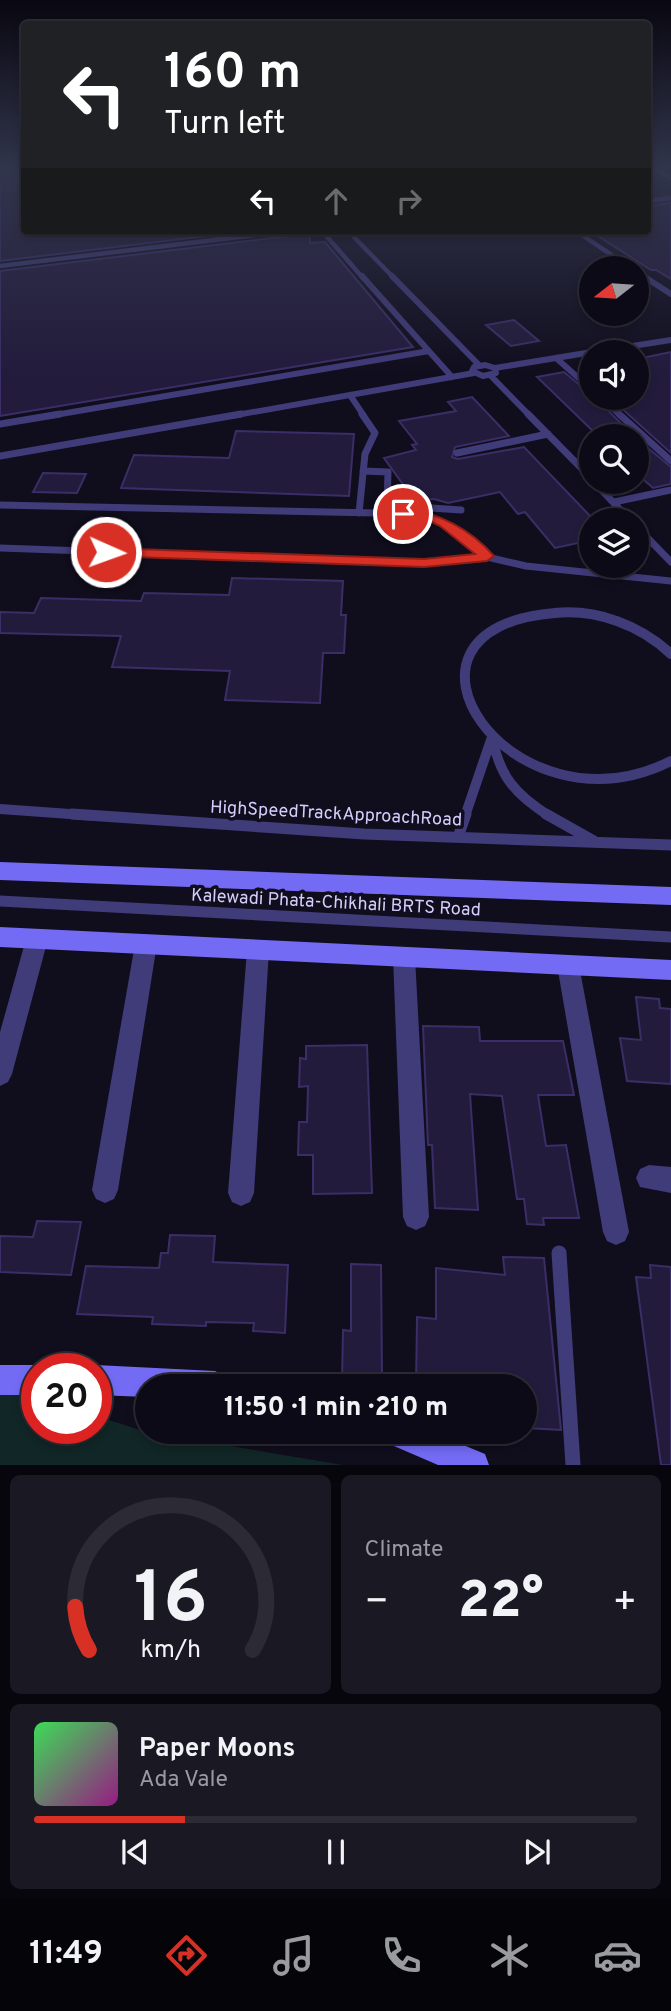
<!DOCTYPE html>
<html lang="en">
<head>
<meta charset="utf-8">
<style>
	:root { --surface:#0c0a16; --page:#1a1823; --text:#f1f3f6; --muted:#9a9aa1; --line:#2c2b35; --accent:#d93025 }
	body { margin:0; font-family:Overpass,sans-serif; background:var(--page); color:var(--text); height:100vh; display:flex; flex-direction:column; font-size:26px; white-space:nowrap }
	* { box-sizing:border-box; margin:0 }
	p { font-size:23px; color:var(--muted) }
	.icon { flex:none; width:38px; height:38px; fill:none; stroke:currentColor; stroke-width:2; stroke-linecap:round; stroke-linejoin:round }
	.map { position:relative; height:1465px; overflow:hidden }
	.sheet { display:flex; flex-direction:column; gap:10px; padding:10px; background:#07060c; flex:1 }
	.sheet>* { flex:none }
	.hud { position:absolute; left:21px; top:21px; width:630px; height:214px; border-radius:7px; box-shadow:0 4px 10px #0003,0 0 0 2px var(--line); background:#202124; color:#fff; overflow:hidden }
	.needle { width:46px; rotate:253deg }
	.buttons { position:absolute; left:579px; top:256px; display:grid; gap:14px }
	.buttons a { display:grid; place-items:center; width:70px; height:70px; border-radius:50%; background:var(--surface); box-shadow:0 4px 10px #0003,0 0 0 2px var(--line); font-size:35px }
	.speed { position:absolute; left:21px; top:1353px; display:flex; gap:14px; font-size:35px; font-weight:700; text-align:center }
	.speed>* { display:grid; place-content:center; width:91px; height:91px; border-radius:50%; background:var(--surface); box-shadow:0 4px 10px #0003,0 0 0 2px var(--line); line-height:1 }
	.speed .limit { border:10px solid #d22; background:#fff; color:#111 }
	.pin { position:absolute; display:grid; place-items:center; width:60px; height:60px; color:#fff; margin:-30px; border:4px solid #fff; border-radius:50%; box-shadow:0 2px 7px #0007 }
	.me { position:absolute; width:77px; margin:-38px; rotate:92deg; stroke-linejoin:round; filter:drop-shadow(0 0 5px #0008) }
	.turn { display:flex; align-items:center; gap:24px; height:147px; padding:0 28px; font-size:32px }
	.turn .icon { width:91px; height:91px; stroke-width:2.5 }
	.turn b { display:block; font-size:49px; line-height:60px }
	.lanes { display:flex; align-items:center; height:66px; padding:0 28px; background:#0003; justify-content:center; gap:35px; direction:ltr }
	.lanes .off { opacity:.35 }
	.big { font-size:52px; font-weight:800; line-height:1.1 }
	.sheet .card { flex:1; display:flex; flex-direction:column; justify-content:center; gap:10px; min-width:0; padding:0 24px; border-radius:10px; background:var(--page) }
	.sheet .dial { align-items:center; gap:0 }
	.dial svg { height:182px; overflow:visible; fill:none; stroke:var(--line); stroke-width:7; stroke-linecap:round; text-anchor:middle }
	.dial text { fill:var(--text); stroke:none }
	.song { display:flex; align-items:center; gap:21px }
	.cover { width:84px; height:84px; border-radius:10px; background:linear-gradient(135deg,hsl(130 70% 55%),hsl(310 70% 35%)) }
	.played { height:7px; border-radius:4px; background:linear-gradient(90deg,var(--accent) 25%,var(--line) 25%) }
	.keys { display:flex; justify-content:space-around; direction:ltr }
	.heat { display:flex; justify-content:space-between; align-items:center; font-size:38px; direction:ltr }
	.sheet .tiles { flex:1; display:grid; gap:10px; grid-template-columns:1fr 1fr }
	.card:last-child { grid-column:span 2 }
	.trip { position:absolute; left:135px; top:1374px; width:402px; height:70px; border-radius:35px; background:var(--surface); box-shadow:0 4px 10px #0003,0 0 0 2px var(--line); font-weight:800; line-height:70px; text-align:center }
	.dock { display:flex; height:112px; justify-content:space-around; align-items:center; background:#050409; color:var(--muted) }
	.dock .icon { width:49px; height:49px }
	.dock .on { color:var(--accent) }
	.dock b { font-size:32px; color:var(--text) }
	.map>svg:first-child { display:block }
	.green { fill:#112626 }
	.building { fill:#231b3c; stroke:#3b2e67; stroke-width:2 }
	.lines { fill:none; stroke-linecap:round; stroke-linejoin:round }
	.lane-far5 { stroke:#403b79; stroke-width:4.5 }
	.lane-far4 { stroke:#403b79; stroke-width:6 }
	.lane-far3 { stroke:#403b79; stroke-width:7 }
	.lane-far2 { stroke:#403b79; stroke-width:10 }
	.lane-far1 { stroke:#403b79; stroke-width:11 }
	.lane { stroke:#403b79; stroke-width:15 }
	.street { fill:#403b79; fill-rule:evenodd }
	.secondary { fill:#736bf4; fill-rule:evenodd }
	.route { fill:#d93025; stroke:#8d1f18; stroke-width:2 }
	.labels { text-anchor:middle; stroke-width:7; stroke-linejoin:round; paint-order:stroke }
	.street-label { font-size:18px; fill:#d4cdfb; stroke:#100d1d }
</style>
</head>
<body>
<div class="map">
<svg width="671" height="1465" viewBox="0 0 671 1465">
	<rect width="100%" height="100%" fill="#100d1d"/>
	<path class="green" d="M0,1385L37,1397V1428H96V1416L147,1432L343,1465H0Z"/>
	<path class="building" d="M0,168H24V231H248L0,261Z
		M671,203V279L656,270H651L590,231H648V206Z
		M293,231H310V243L325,242L413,347L0,416V271L289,236Z
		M514,320L539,341L511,346L486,325Z
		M671,352V453L609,397H637V359Z
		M564,372L594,397L634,436H598L537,377Z
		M472,397L509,436L455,447L452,457L458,459L524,447L592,518V540L555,548L525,512L518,514L500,492L448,503L434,499L415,501L384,458L416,450L412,445L417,444L399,421L456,411L448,402Z
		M236,431L354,434L349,496L121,488L134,455L229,458Z
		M637,439L671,467V484L653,488L637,474Z
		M43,473L86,474L77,493L33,492Z
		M232,578L343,581L341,615H346L344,653H323L320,703L225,700L230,671L112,667L121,636L0,633V612L34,613L41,598L141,601L144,593L229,595Z
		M636,997L659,999L660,1008L671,1009V1084L627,1081L620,1038L641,1040Z
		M423,1026L479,1027L480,1041H563L574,1095H538L546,1146L566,1145L579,1218H543L544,1225L527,1224L524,1199H517L502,1096L470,1094L478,1210L435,1208L432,1145H428Z
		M367,1045L372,1193L313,1194V1155H298L299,1122H307L308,1086L299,1087L300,1058L306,1059V1046Z
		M37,1221L81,1222L71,1275L0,1272V1236L33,1237Z
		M170,1235L215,1236L213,1262L288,1265L285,1333L253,1331L254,1323L206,1322V1326L152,1324L153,1317L77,1314L86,1266L159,1268L161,1253H168Z
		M503,1257L544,1258L561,1430L525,1428V1386H416L417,1317L436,1319V1268L505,1275Z
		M351,1264L381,1265L382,1374H360V1383L342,1382L343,1330L351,1331Z
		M650,1265L671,1267V1465H661L636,1277L651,1278Z"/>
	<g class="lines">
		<path class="lane-far5" d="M653,168L671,178
			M648,201L671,198
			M322,231L363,278
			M348,231L394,278
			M576,231L631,268
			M0,266L288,231
			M637,272L646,278"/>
		<path class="lane-far4" d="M362,276L452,377
			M392,276L479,365
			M643,276L671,294
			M594,352L671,340
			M556,358L592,390
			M485,365L495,368L496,373L483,376L472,371L474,367Z
			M495,368L592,352
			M491,376L530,416
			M350,395L364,416
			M600,397L621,416
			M49,416L429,351
			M231,416L474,373"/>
		<path class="lane-far3" d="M528,414L592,479
			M619,414L671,461
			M0,424L60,414
			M457,453L548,434
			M0,456L241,414
			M363,471L388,472L387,505L461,510
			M593,481L630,520
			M614,502L671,490
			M0,505L425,514L445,524L487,557L424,563L0,548
			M359,513L365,454L375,433L362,414
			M637,527L671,562
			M487,557L526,566L671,581"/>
		<path class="lane-far2" d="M671,654C640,625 597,609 555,613C364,628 512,841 671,761
			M492,737C500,777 515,794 549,816
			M0,809L98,816
			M465,816L492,737"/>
		<path class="lane-far1" d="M72,814L364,834L671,845
			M546,814L594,841
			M458,837L466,814
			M0,901L671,937"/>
		<path class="lane" d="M559,1253L573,1465"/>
		<path class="street" d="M37,929L45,932L48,939L12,1074L8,1082L0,1086V1032L26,939L29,932Z
			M146,934L154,937L157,944L118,1190L114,1199L105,1203L96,1199L92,1190L135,944L138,937Z
			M258,940L266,943L269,950L254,1193L250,1202L241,1206L232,1202L228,1193L247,950L250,943Z
			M404,947L412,950L415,957L429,1217L425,1226L416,1230L407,1226L403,1217L393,957L396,950Z
			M568,955L576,958L579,965L629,1232L625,1241L616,1245L607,1241L603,1232L557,965L560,958Z
			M649,1165L671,1167V1193L640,1187L636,1178L640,1169Z"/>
		<path class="secondary" d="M0,862L671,887V905L0,880Z
			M0,927L671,960V980L0,947Z
			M0,1365H37L45,1368H37V1395H0Z
			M96,1365L215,1371L225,1376L230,1386H147V1397L96,1395V1368H88Z
			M383,1432H432L485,1454L489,1465H438L387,1443Z"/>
	</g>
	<linearGradient id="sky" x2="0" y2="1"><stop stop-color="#090710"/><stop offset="0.45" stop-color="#31354c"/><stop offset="1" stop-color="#31354c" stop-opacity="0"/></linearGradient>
	<rect width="671" height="374" fill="url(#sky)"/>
	<path class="route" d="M403,510C438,511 471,530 494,556L487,561L424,567L106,556L99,552L106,548L424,559L475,554L440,526L423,518L399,517V511Z"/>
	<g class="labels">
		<g class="street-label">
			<text transform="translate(336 813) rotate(3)" y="6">HighSpeedTrackApproachRoad</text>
			<text transform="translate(336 902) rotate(3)" y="6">Kalewadi Phata-Chikhali BRTS Road</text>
		</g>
	</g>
</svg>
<div class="buttons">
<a><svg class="needle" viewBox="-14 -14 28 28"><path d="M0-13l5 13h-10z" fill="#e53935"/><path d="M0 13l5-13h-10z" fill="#9a9aa1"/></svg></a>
<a><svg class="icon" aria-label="sound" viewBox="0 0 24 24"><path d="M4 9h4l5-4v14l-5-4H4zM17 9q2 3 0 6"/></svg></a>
<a><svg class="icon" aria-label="search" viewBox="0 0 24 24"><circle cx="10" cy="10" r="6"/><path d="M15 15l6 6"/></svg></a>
<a><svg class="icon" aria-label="layers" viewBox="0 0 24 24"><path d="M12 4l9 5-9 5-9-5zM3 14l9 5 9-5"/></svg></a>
</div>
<div class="speed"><div class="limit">20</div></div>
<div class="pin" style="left:403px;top:514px;background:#d93025"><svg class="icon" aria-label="arrive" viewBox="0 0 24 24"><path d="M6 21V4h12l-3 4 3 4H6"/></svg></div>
<svg class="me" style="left:106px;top:552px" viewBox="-20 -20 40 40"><circle r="17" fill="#d93025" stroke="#fff" stroke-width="3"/><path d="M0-11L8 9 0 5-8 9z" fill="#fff"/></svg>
<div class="trip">11:50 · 1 min · 210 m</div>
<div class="hud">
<div class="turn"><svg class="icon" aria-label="left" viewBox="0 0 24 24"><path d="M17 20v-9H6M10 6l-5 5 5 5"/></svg><div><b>160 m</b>Turn left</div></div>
<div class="lanes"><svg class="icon" aria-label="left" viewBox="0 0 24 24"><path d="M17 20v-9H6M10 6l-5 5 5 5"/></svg><svg class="icon off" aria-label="ahead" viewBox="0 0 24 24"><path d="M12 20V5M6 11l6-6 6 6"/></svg><svg class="icon off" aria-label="right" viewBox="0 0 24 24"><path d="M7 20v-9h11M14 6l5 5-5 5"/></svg></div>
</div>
</div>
<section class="sheet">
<div class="tiles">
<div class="card dial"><svg viewBox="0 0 100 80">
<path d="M14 69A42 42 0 1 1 86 69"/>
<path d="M14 69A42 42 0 0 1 8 50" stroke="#d93025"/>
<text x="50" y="56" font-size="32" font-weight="700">16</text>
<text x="50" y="72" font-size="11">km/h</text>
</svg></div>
<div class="card"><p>Climate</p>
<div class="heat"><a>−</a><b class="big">22°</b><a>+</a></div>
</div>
<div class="card">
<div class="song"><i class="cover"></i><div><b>Paper Moons</b><p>Ada Vale</p></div></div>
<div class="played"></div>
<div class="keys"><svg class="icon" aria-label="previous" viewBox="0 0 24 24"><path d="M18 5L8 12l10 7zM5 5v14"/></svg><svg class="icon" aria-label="pause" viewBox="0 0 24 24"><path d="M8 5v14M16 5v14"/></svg><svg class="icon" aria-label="next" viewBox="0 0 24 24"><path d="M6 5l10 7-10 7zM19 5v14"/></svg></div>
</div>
</div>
</section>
<nav class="dock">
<b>11:49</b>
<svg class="icon on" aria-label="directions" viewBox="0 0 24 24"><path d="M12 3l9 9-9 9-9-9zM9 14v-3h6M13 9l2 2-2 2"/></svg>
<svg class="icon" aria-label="music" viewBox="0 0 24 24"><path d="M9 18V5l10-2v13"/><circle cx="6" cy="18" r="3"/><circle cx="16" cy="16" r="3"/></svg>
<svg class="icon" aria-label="phone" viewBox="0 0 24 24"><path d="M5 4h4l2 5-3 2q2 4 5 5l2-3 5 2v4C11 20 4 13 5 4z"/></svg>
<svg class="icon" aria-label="climate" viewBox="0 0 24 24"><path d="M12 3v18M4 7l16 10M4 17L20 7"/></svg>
<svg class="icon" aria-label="car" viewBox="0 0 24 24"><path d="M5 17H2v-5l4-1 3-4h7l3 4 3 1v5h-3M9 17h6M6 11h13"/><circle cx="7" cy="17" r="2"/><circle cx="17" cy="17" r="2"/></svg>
</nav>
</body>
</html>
